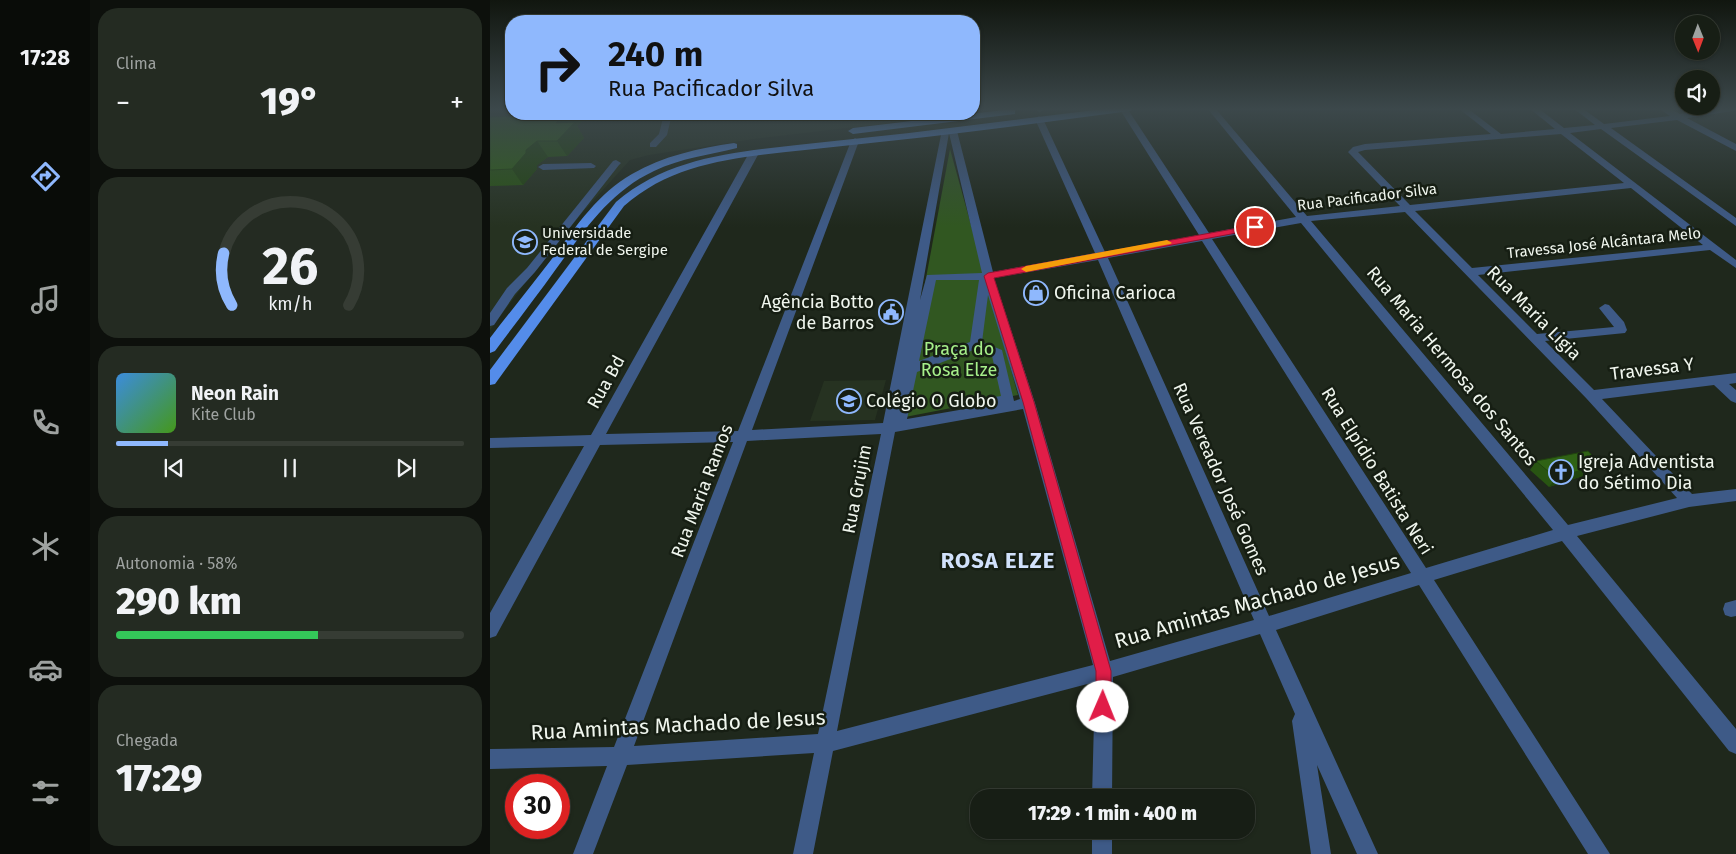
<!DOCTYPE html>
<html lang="pt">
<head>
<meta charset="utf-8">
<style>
	:root { --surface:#171e15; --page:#242b22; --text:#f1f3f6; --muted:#9ea2a0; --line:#363c34; --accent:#8fb8fd }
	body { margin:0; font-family:"Fira Sans",sans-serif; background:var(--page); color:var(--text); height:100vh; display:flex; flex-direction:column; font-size:19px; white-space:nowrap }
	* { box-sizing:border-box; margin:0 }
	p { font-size:16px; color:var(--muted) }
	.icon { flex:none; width:28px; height:28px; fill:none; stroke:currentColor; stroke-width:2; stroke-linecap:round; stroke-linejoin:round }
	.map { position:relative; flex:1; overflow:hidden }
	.panel { display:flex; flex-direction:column; gap:8px; padding:8px; background:#0d100c; width:400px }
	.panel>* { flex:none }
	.guide { position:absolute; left:15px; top:15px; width:475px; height:105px; border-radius:20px; box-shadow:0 1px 4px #0004,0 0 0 1px var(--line); background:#8fb8fd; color:#111; overflow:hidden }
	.needle { width:32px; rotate:179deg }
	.tools { position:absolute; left:1185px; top:15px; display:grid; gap:10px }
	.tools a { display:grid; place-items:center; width:45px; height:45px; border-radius:50%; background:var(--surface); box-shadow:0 1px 4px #0004,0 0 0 1px var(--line); font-size:25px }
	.speed { position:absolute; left:15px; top:774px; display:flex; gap:10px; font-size:25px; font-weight:700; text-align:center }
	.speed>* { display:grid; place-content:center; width:65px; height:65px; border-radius:50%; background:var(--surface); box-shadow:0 1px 4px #0004,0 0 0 1px var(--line); line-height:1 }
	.speed .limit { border:8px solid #d22; background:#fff; color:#111 }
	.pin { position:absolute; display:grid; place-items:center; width:42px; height:42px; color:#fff; margin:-21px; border:2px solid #fff; border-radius:50%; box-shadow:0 1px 5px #0007 }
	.me { position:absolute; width:55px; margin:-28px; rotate:1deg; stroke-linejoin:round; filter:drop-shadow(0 0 4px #0008) }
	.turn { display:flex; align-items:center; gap:18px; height:105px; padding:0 20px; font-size:22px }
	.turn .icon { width:65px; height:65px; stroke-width:2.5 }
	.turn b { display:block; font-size:35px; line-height:42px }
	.big { font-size:38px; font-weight:800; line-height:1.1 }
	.panel .tile { flex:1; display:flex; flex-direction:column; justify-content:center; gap:8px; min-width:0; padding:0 18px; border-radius:20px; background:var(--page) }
	.panel .dial { align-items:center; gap:0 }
	.dial svg { height:130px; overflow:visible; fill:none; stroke:var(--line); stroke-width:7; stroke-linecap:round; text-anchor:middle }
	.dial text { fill:var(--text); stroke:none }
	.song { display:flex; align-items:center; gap:15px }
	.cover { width:60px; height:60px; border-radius:8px; background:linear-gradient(135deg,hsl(210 70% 55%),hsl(100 70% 35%)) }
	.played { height:5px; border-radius:2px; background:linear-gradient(90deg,var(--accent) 15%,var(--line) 15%) }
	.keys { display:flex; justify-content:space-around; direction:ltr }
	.heat { display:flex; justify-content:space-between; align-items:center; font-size:28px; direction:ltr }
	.charge { height:8px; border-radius:4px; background:linear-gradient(90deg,#34c759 58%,var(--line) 0) }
	.trip { position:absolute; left:480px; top:789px; width:285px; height:50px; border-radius:20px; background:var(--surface); box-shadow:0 1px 4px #0004,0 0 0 1px var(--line); font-weight:800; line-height:50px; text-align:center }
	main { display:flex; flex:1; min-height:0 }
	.menu { display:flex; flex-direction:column; width:90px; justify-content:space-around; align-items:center; background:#090c08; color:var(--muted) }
	.menu .icon { width:35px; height:35px }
	.menu .current { color:var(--accent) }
	.menu b { font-size:22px; color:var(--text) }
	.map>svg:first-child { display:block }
	.built { fill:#263221 }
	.green { fill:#315721 }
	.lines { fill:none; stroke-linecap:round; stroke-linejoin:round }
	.street { fill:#3e5a87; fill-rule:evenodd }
	.primary { fill:#548cea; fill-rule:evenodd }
	.wall { fill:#285412 }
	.shaded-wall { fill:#21450f }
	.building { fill:#2f6215; stroke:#21450f }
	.route { fill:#e11d48; stroke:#92132f }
	.slow { fill:#f59e0b }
	.labels { text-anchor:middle; stroke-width:5; stroke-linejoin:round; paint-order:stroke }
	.far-street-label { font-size:15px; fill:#f0f6ee; stroke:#161e13 }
	.far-poi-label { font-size:15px; fill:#f0f6ee; stroke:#161e13; text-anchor:start }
	.poi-label { font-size:18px; fill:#f0f6ee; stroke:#161e13; text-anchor:start }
	.street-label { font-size:18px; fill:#f0f6ee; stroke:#161e13 }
	.park-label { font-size:18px; fill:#a6ef8a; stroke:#161e13 }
	.near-street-label { font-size:21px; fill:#f0f6ee; stroke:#161e13 }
	.district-label { font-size:22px; font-weight:bold; letter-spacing:1px; fill:#d1e1fb; stroke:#161e13 }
</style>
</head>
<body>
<main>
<nav class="menu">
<b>17:28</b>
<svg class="icon current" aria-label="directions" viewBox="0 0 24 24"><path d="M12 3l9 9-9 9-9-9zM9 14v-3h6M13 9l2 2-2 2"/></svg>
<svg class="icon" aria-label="music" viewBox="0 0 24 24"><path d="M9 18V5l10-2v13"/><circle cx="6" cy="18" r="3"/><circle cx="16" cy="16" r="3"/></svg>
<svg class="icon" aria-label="phone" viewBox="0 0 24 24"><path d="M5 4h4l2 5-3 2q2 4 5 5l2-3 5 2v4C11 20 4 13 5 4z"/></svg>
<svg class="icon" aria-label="climate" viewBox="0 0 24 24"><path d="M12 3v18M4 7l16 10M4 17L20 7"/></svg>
<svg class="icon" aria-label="car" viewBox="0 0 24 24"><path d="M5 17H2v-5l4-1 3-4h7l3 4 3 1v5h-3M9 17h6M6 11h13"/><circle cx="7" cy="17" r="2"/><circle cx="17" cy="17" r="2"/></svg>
<svg class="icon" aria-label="filters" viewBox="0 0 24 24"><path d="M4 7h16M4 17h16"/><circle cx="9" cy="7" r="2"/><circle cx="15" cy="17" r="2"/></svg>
</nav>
<section class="panel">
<div class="tile"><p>Clima</p>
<div class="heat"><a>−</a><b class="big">19°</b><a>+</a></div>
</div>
<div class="tile dial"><svg viewBox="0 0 100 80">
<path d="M14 69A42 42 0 1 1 86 69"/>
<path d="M14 69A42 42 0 0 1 9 37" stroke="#8fb8fd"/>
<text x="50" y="56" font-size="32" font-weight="700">26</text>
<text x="50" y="72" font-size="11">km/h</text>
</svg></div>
<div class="tile">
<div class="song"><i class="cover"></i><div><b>Neon Rain</b><p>Kite Club</p></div></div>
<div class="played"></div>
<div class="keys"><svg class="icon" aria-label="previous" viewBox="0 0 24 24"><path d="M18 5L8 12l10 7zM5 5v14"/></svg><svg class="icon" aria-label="pause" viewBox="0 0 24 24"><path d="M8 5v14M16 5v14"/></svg><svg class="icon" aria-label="next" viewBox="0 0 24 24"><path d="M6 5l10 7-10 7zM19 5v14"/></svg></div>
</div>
<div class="tile"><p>Autonomia · 58%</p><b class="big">290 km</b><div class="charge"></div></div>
<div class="tile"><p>Chegada</p><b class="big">17:29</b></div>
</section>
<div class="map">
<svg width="1246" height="854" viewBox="0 0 1246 854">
	<rect width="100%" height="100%" fill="#1f281c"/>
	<path class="built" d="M0,108H21V114H475L264,139L159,155L140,160L93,212L33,286L0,330Z
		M396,380L385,420L320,421L334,381Z"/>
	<path class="green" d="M460,149L528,395L410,418Z"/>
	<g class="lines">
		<path class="street" d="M547,108H557L550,112L547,111Z
			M629,108H637L719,233L806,217L717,108H725L817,216L910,206L858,152L863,147L875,144L1001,134L968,108H977L1011,134L1065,129L1039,108H1048L1074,128L1105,125L1083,108H1092L1114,124L1180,116L1168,108H1178L1190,114L1230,108H1246V110L1243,111L1197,118L1246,144V151L1187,120L1121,128L1246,218V226L1111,129L1080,133L1246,260V268L1220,250L988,275L1047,334L1124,327L1109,308L1115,304L1119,305L1134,322L1137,330L1135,333L1055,341L1104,390L1246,373V383L1239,384L1246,390V403L1241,401L1224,385L1112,399L1202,494L1246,489V501L1199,507L1087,536L1246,729V754L1239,751L1072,541L944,580L1120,854H1098L929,585L786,630L888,854H867L827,765L841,854H821L802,721L805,714L770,634L623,677L622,798H602L605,682L343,751L323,854H303L324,753L137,765L103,854H83L117,766L0,769V749L124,747L243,442L110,445L6,636L0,638V613L94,446L0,448V438L101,435L259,153L264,150L269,153L116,434L248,431L361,141L365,138L369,141L262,430L393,423L452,130L459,131L463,128L467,131L503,272L605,253L545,119L549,116L553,119L615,252L709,235ZM459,133L492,273L437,275L430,300ZM1071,134L1134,183L920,205L868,152L875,150ZM1141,188L1213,245L982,268L925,211ZM915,212L1096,398L1187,498L1078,525L821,221ZM811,223L1063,530L936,568L722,239ZM712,241L921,573L779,616L618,258ZM608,260L764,620L620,661L545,403L504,278ZM446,280H489L480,342L429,361ZM498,295L530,399L524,401L512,350L492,342ZM486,349L502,356L511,396L498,398L496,402L498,405L417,419L427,372ZM533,409L603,665L347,731L405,432ZM391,434L328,734L144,746L257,441Z
			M174,114H182L177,135L166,147H160V143L169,134Z
			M126,160L131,163L129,165L45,272L25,294L4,325L0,326V313L17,288L37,268L123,161Z
			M101,163L106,166L104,168L53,170L48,167L53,164Z
			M1246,600V616L1241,617L1235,615L1233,609L1235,603Z
			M602,830H622V854H602Z"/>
		<path class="primary" d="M622,108H645L640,111C572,120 504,129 436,137C396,141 356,146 315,150C251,157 185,161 134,206L5,384L0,385V370L126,202C177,158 243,152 307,145C344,141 382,137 419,133C487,125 554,116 622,108Z
			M522,109L525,110V114L363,134L358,131L363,128Z
			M244,143L247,144V148C219,155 191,158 164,171C119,192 94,231 66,269C46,297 25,324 5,351L0,353V338C20,312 41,286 61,260C85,228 107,194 142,174C173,156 209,148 244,143Z"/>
	</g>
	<path class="wall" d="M47,114H99L87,126L94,138L77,156L58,157L47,165V169L33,185L0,186V118L46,115Z
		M1046,461L1110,464L1102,473L1059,487L1040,470Z"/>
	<path class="shaded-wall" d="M75,114H99L87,126L94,138L77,156L67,141L66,123Z
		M307,114H345L309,118Z
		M47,141L58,157L47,165V169L33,185L22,169L36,150Z
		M1110,464L1102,473L1059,487L1066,478Z"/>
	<path class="building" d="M47,114H75L66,123L85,122L67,141H47L36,150V153L22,169L0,170V118L1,117L46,115Z
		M1098,451L1110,464L1066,478L1046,461Z"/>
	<linearGradient id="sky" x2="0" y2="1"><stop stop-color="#11160f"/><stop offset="0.48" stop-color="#3c484b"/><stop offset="1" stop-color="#3c484b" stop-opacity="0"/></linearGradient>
	<rect width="1246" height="227" fill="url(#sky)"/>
	<path class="route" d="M765,225L770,227L768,229L504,278L544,402L621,671V707L619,712L613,714L608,712L606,707V671L533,402L494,276L498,273Z"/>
	<path class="slow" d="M677,240L682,243L680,244L536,272L531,269L536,266Z"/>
	<defs>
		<symbol id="university-ring" viewBox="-11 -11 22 22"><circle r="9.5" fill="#161e13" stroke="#8fb8fd" stroke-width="1.5"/><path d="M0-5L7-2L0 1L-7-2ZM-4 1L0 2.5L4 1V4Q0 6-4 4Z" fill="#8fb8fd"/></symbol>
		<symbol id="shop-ring" viewBox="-11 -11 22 22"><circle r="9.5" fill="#161e13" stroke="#8fb8fd" stroke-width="1.5"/><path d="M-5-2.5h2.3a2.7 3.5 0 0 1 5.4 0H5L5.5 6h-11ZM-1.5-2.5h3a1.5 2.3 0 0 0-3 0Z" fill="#8fb8fd"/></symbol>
		<symbol id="civic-ring" viewBox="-11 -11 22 22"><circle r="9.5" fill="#161e13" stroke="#8fb8fd" stroke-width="1.5"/><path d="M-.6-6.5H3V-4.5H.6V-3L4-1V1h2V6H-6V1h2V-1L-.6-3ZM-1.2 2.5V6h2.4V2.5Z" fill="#8fb8fd"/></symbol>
		<symbol id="school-ring" viewBox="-11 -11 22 22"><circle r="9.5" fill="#161e13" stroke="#8fb8fd" stroke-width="1.5"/><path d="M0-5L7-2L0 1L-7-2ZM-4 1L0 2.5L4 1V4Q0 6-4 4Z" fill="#8fb8fd"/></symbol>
		<symbol id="church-ring" viewBox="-11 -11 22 22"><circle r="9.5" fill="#161e13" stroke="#8fb8fd" stroke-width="1.5"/><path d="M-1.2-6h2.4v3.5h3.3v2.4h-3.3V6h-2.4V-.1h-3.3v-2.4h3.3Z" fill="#8fb8fd"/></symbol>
	</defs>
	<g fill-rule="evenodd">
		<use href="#university-ring" x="21" y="228" width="28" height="28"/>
		<use href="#shop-ring" x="532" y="279" width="28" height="28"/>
		<use href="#civic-ring" x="387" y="298" width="28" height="28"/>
		<use href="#school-ring" x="345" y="387" width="28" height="28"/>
		<use href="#church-ring" x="1057" y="458" width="28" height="28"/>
	</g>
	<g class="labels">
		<g class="far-street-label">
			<text transform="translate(877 197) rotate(-7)" y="5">Rua Pacificador Silva</text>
			<text transform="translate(1114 243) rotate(-6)" y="5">Travessa José Alcântara Melo</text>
		</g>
		<g class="far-poi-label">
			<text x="52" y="238">Universidade<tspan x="52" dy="17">Federal de Sergipe</tspan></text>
		</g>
		<g class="poi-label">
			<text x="564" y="299">Oficina Carioca</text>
			<text x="384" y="308" text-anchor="end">Agência Botto<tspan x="384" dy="21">de Barros</tspan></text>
			<text x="376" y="407">Colégio O Globo</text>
			<text x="1088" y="468">Igreja Adventista<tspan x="1088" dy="21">do Sétimo Dia</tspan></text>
		</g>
		<g class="street-label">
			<text transform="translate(1044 313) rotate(45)" y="6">Rua Maria Ligia</text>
			<text transform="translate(962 366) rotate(50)" y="6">Rua Maria Hermosa dos Santos</text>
			<text transform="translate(1162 369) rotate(-7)" y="6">Travessa Y</text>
			<text transform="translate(116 382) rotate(-61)" y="6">Rua Bd</text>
			<text transform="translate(887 471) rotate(58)" y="6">Rua Elpídio Batista Neri</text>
			<text transform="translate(731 479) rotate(66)" y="6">Rua Vereador José Gomes</text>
			<text transform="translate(367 489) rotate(-79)" y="6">Rua Grujim</text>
			<text transform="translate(212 491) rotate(-69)" y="6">Rua Maria Ramos</text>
		</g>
		<g class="park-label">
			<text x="469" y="355">Praça do<tspan x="469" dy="21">Rosa Elze</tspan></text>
		</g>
		<g class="near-street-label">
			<text transform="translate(767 601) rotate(-16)" y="7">Rua Amintas Machado de Jesus</text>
			<text transform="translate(188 725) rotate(-3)" y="7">Rua Amintas Machado de Jesus</text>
		</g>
		<g class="district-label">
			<text x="508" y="568">ROSA ELZE</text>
		</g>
	</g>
</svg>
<div class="tools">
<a><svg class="needle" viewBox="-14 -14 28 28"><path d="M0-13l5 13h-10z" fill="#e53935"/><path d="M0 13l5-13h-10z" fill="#9ea2a0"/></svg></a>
<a><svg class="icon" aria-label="sound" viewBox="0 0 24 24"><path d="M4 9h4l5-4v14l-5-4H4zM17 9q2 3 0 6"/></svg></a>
</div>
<div class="speed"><div class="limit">30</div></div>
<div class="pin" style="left:765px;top:227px;background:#d93025"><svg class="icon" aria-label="arrive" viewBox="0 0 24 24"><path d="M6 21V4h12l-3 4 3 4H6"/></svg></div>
<svg class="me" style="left:613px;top:707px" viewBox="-20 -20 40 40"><circle r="19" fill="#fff"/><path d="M0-13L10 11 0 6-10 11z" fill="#e11d48"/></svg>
<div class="trip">17:29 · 1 min · 400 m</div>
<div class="guide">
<div class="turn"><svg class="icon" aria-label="right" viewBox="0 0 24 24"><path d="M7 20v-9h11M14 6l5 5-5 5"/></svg><div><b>240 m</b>Rua Pacificador Silva</div></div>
</div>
</div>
</main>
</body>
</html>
